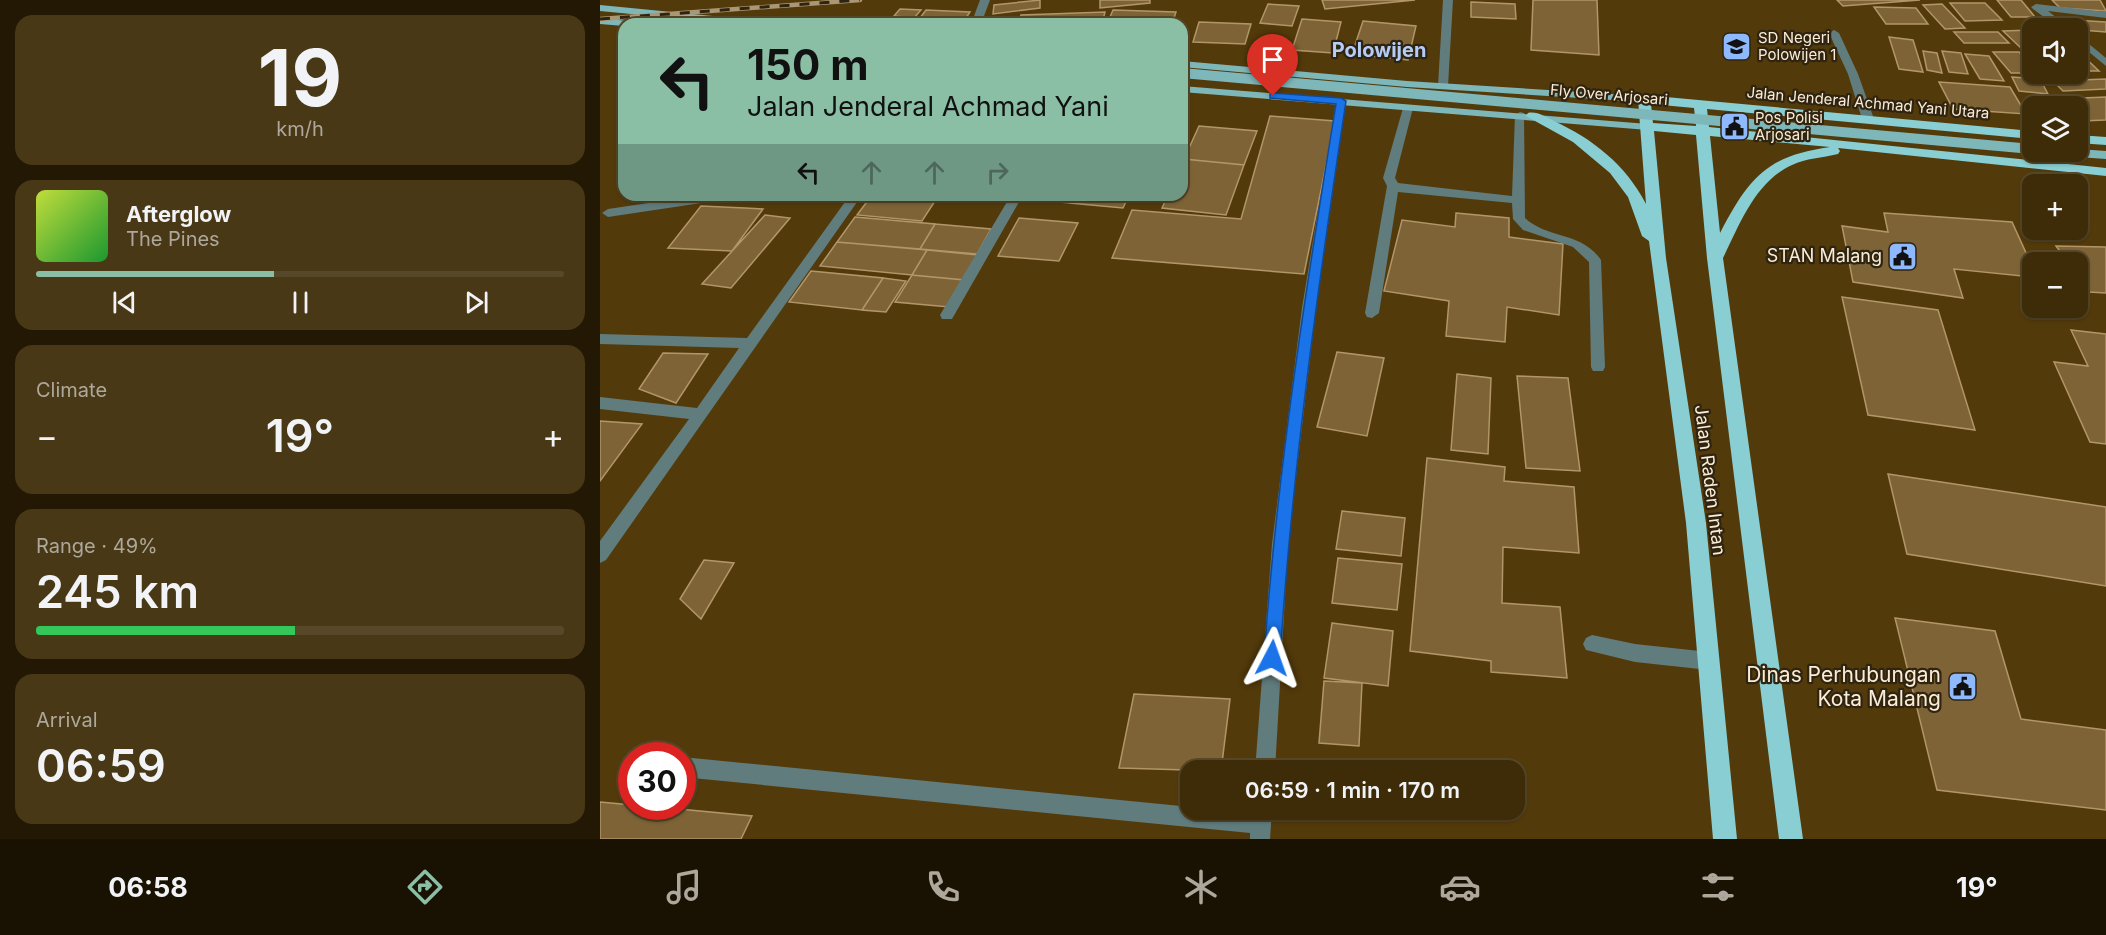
<!DOCTYPE html>
<html lang="en">
<head>
<meta charset="utf-8">
<style>
	:root { --surface:#3e2c08; --page:#493816; --text:#f1f3f6; --muted:#ada79c; --line:#574829; --accent:#8abfa5 }
	body { margin:0; font-family:Inter,sans-serif; background:var(--page); color:var(--text); height:100vh; display:flex; flex-direction:column; font-size:22px; white-space:nowrap }
	* { box-sizing:border-box; margin:0 }
	p { font-size:20px; color:var(--muted) }
	.icon { flex:none; width:33px; height:33px; fill:none; stroke:currentColor; stroke-width:2; stroke-linecap:round; stroke-linejoin:round }
	.map { position:relative; flex:1; overflow:hidden }
	.drawer { display:flex; flex-direction:column; gap:15px; padding:15px; background:#221804; width:600px }
	.drawer>* { flex:none }
	.hud { position:absolute; left:18px; top:18px; width:570px; height:183px; border-radius:18px; box-shadow:0 2px 4px #0004,0 0 0 2px var(--line); background:#8abfa5; color:#111; overflow:hidden }
	.buttons { position:absolute; left:1422px; top:18px; display:grid; gap:12px }
	.buttons a { display:grid; place-items:center; width:66px; height:66px; border-radius:12px; background:var(--surface); box-shadow:0 2px 4px #0004,0 0 0 2px var(--line); font-size:30px }
	.speed { position:absolute; left:18px; top:742px; display:flex; gap:12px; font-size:30px; font-weight:700; text-align:center }
	.speed>* { display:grid; place-content:center; width:78px; height:78px; border-radius:50%; background:var(--surface); box-shadow:0 2px 4px #0004,0 0 0 2px var(--line); line-height:1 }
	.speed .limit { border:9px solid #d22; background:#fff; color:#111 }
	.pin { position:absolute; display:grid; place-items:center; width:51px; height:51px; color:#fff; margin:-62px -26px; border-radius:50% 50% 50% 0; rotate:-45deg; box-shadow:0 0 6px #0007 }
	.pin .icon { rotate:45deg }
	.me { position:absolute; width:66px; margin:-33px; rotate:4deg; stroke-linejoin:round; filter:drop-shadow(0 0 4px #0008) }
	.turn { display:flex; align-items:center; gap:21px; height:126px; padding:0 30px; font-size:27px }
	.turn .icon { width:78px; height:78px; stroke-width:2.5 }
	.turn b { display:block; font-size:42px; line-height:51px }
	.lanes { display:flex; align-items:center; height:57px; padding:0 30px; background:#0003; justify-content:center; gap:30px; direction:ltr }
	.lanes .off { opacity:.35 }
	.big { font-size:45px; font-weight:600; line-height:1.1 }
	.drawer .widget { flex:1; display:flex; flex-direction:column; justify-content:center; gap:9px; min-width:0; padding:0 21px; border-radius:18px; background:var(--page) }
	.drawer .dial { align-items:center; gap:0 }
	.dial b { font-size:78px; line-height:1 }
	.song { display:flex; align-items:center; gap:18px }
	.cover { width:72px; height:72px; border-radius:9px; background:linear-gradient(135deg,hsl(70 70% 55%),hsl(130 70% 35%)) }
	.played { height:6px; border-radius:3px; background:linear-gradient(90deg,var(--accent) 45%,var(--line) 45%) }
	.keys { display:flex; justify-content:space-around; direction:ltr }
	.heat { display:flex; justify-content:space-between; align-items:center; font-size:33px; direction:ltr }
	.charge { height:9px; border-radius:4px; background:linear-gradient(90deg,#34c759 49%,var(--line) 0) }
	.trip { position:absolute; left:580px; top:760px; width:345px; height:60px; border-radius:18px; background:var(--surface); box-shadow:0 2px 4px #0004,0 0 0 2px var(--line); font-weight:600; line-height:60px; text-align:center }
	.tabs { display:flex; height:96px; justify-content:space-around; align-items:center; background:#191203; color:var(--muted) }
	.tabs .icon { width:42px; height:42px }
	.tabs .on { color:var(--accent) }
	.tabs b { font-size:27px; color:var(--text) }
	main { display:flex; flex:1; min-height:0 }
	.map>svg:first-child { display:block }
	.building { fill:#7d6336; stroke:#b29669; stroke-width:1.5 }
	.lines { fill:none; stroke-linecap:round; stroke-linejoin:round }
	.minor { fill:#617c7d; fill-rule:evenodd }
	.major { fill:#7eb7ba; fill-rule:evenodd }
	.highway { fill:#89ced2; fill-rule:evenodd }
	.rail-casing { stroke:#ab9774; stroke-width:4.5 }
	.rail { stroke:#2f2411; stroke-width:3; stroke-dasharray:10; stroke-linecap:butt }
	.major-bridge { stroke:#7eb7ba; stroke-width:10 }
	.route { fill:#1a73e8; stroke:#114b97; stroke-width:1.5 }
	.labels { text-anchor:middle; stroke-width:4.5; stroke-linejoin:round; paint-order:stroke }
	.far-poi-label { font-size:15px; fill:#fbecd4; stroke:#2f2411; text-anchor:start }
	.far-street-label { font-size:15px; fill:#fbecd4; stroke:#2f2411 }
	.poi-label { font-size:18px; fill:#fbecd4; stroke:#2f2411; text-anchor:end }
	.street-label { font-size:18px; fill:#fbecd4; stroke:#2f2411 }
	.far-district-label { font-size:20px; font-weight:bold; fill:#b5cdf4; stroke:#2f2411 }
	.near-poi-label { font-size:21px; fill:#fbecd4; stroke:#2f2411; text-anchor:end }
</style>
</head>
<body>
<main>
<section class="drawer">
<div class="widget dial"><b>19</b><p>km/h</p></div>
<div class="widget">
<div class="song"><i class="cover"></i><div><b>Afterglow</b><p>The Pines</p></div></div>
<div class="played"></div>
<div class="keys"><svg class="icon" aria-label="previous" viewBox="0 0 24 24"><path d="M18 5L8 12l10 7zM5 5v14"/></svg><svg class="icon" aria-label="pause" viewBox="0 0 24 24"><path d="M8 5v14M16 5v14"/></svg><svg class="icon" aria-label="next" viewBox="0 0 24 24"><path d="M6 5l10 7-10 7zM19 5v14"/></svg></div>
</div>
<div class="widget"><p>Climate</p>
<div class="heat"><a>−</a><b class="big">19°</b><a>+</a></div>
</div>
<div class="widget"><p>Range · 49%</p><b class="big">245 km</b><div class="charge"></div></div>
<div class="widget"><p>Arrival</p><b class="big">06:59</b></div>
</section>
<div class="map">
<svg width="1506" height="839" viewBox="0 0 1506 839">
	<rect width="100%" height="100%" fill="#533a0a"/>
	<path class="building" d="M440,0V8L393,14L394,5Z
		M500,0H550V3L500,8Z
		M722,0H815L725,9Z
		M933,0H997L999,55L931,50Z
		M1237,0H1320L1243,6Z
		M1397,0H1421L1435,17H1411Z
		M1452,0H1500L1506,11L1460,8Z
		M871,2L915,4L916,19L871,17Z
		M1350,3H1385L1402,20L1365,21Z
		M668,4L699,6L692,26L660,23Z
		M1342,4L1365,28L1345,29L1323,5Z
		M1274,7L1316,8L1328,24H1286Z
		M300,9L321,10L314,18L294,16Z
		M326,10L370,12L362,24L316,23Z
		M513,10L576,12L572,24H507Z
		M505,12L502,24H417L421,15Z
		M702,19L741,22L733,53L692,50Z
		M1473,20L1506,22V32L1481,30Z
		M763,21L816,26L808,60L752,54Z
		M599,22L651,24L645,44L593,42Z
		M1432,30V48L1422,49L1403,31Z
		M1354,32H1398L1409,43H1364Z
		M1289,37L1313,40L1323,72L1299,69Z
		M1323,51L1337,53L1342,73L1327,70Z
		M1342,51L1361,53L1368,74L1349,72Z
		M1478,51L1499,71H1479Z
		M1393,52H1419L1432,67V73H1411Z
		M1365,54L1389,56L1404,81L1380,79Z
		M1412,77L1440,79L1448,94L1419,91Z
		M1506,79V89L1463,91L1453,81Z
		M1339,82L1410,87L1426,114L1353,109Z
		M1506,97V120L1482,121L1478,116V106H1468L1460,99Z
		M1427,101H1445L1450,106L1432,108Z
		M670,116L735,121L704,274L512,258L532,210L641,219Z
		M599,126L657,131L644,165L584,159Z
		M584,159L644,165L626,215L562,208L568,195H582Z
		M272,195H306L337,198L322,221L257,215Z
		M427,195H474L470,203L425,199Z
		M474,195H529L523,208L470,203Z
		M101,206L145,208L163,209L132,251L68,248Z
		M856,213L909,218V237L963,244L959,315L907,307L905,342L846,336L849,301L784,291L802,220L855,227Z
		M1284,213L1412,222L1432,266V277L1354,269L1363,298L1253,282L1242,226L1288,232Z
		M165,215L190,218L131,288L102,284Z
		M255,217L335,224L320,249L237,242Z
		M419,218L478,223L459,261L398,256Z
		M335,224L391,229L377,254L320,249Z
		M237,242L327,250L312,275L220,266Z
		M1456,246L1506,247V293L1489,292L1478,276V262H1468Z
		M327,250L378,255L364,280L312,275Z
		M211,271L283,278L262,310L189,302Z
		M312,275L364,280L349,307L295,302Z
		M283,278L306,281L286,312L262,310Z
		M1242,297L1338,310L1375,430L1268,415Z
		M1471,330L1506,334V444L1490,442L1454,362L1488,366Z
		M737,352L784,358L767,436L717,427Z
		M63,353L108,354L76,403L39,389Z
		M857,374L891,378L888,454L851,450Z
		M917,376L968,378L980,471L926,468Z
		M0,421L42,424L0,481Z
		M827,458L905,467L904,481L974,487L979,553L903,547L902,603L960,607L967,678L891,672V661L810,651Z
		M1288,474L1506,507V586L1307,554Z
		M742,511L805,518L801,556L736,549Z
		M738,558L802,564L797,610L732,603Z
		M104,560L134,563L101,619L80,599Z
		M1295,618L1395,631L1421,719L1506,730V810L1337,790Z
		M732,623L793,631L788,686L724,678Z
		M724,681L762,683L759,746L719,743Z
		M534,694L630,699L621,771L519,768Z
		M0,802L32,805V807H58L152,816L141,839H0Z"/>
	<g class="lines">
		<path class="minor" d="M380,0H390L381,24H371Z
			M843,0H853L848,86L843,89L838,86Z
			M1436,4L1506,12V18L1448,11L1470,28H1459L1433,9L1431,7Z
			M1234,30L1239,33L1258,74L1274,119L1272,121L1268,122L1262,119L1248,74L1229,33Z
			M1478,35L1506,58V66L1478,43Z
			M741,98L746,101L716,308L688,544L675,771H655L672,544L702,308L736,101Z
			M808,105L813,108L795,178L798,183L912,196L915,115L920,112L924,113L925,218C947,239 981,231 1001,260L1005,367L1003,371H993L991,367L989,262L973,247L923,230L913,219L912,203L798,192L779,313L772,318L767,317L765,313L787,186L783,178L803,108Z
			M102,195H134L128,199L8,217L2,213L8,209Z
			M250,195H262L6,560L0,563V541L89,419L0,409V397L97,408L139,348L0,344V334L147,338Z
			M411,195H423L352,319H342L340,315Z
			M992,635L1035,644L1109,652L1115,655L1118,661L1115,667L1109,670L1035,662L986,650L983,644L986,638Z
			M82,757L591,807V810L652,813V810H672L670,839H650V833L82,777Z"/>
		<path class="major" d="M0,5L165,21L170,24H135L0,11Z
			M0,18L28,21L33,24H24V26L0,24Z
			M582,61L807,81L1044,96L1049,99L1044,102L807,87L582,67Z
			M582,86L1048,124L1054,127L1048,130L582,92Z
			M1478,149L1506,151V159L1464,156L1458,152H1478Z"/>
		<path class="highway" d="M1044,95L1432,131V139L1107,109L1109,127L1506,168V176L1238,148L1240,151L1238,154C1222,158 1206,158 1192,165C1155,182 1140,224 1123,258L1203,839H1179L1107,258L1096,135L1054,131L1066,258L1106,523L1137,839H1113L1086,523L1049,241L1042,236L1028,197L1010,173L973,142L926,116L928,113C937,111 946,117 954,121C993,139 1026,165 1046,204L1038,99ZM1051,104L1094,108L1096,126L1053,123ZM1110,136L1230,147C1166,156 1149,178 1120,233Z
			M1478,135L1506,137V145L1478,143Z"/>
		<defs>
			<path id="rail" d="M0,19L260,0"/>
		</defs>
		<use href="#rail" class="rail-casing"/>
		<use href="#rail" class="rail"/>
		<path class="major-bridge" d="M582,73L1432,149"/>
	</g>
	<path class="route" d="M673,93L741,98L746,101C718,286 692,471 680,658L678,663L672,666L666,663L664,658C677,471 706,288 736,104L670,98V94Z"/>
	<defs>
		<symbol id="school-square" viewBox="-11 -11 22 22"><rect x="-9" y="-9" width="18" height="18" rx="4" fill="#8eb9fd" stroke="#2f2411"/><path d="M0-5L7-2L0 1L-7-2ZM-4 1L0 2.5L4 1V4Q0 6-4 4Z" fill="#111"/></symbol>
		<symbol id="civic-square" viewBox="-11 -11 22 22"><rect x="-9" y="-9" width="18" height="18" rx="4" fill="#8eb9fd" stroke="#2f2411"/><path d="M-.6-6.5H3V-4.5H.6V-3L4-1V1h2V6H-6V1h2V-1L-.6-3ZM-1.2 2.5V6h2.4V2.5Z" fill="#111"/></symbol>
	</defs>
	<g fill-rule="evenodd">
		<use href="#school-square" x="1120" y="30" width="33" height="33"/>
		<use href="#civic-square" x="1118" y="110" width="33" height="33"/>
		<use href="#civic-square" x="1286" y="240" width="33" height="33"/>
		<use href="#civic-square" x="1346" y="670" width="33" height="33"/>
	</g>
	<g class="labels">
		<g class="far-poi-label">
			<text x="1158" y="43">SD Negeri<tspan x="1158" dy="17">Polowijen 1</tspan></text>
			<text x="1155" y="123">Pos Polisi<tspan x="1155" dy="17">Arjosari</tspan></text>
		</g>
		<g class="far-street-label">
			<text transform="translate(1009 95) rotate(5)" y="5">Fly Over Arjosari</text>
			<text transform="translate(1268 103) rotate(5)" y="5">Jalan Jenderal Achmad Yani Utara</text>
		</g>
		<g class="poi-label">
			<text x="1282" y="262">STAN Malang</text>
		</g>
		<g class="street-label">
			<text transform="translate(1110 480) rotate(83)" y="6">Jalan Raden Intan</text>
		</g>
		<g class="far-district-label">
			<text x="779" y="57">Polowijen</text>
		</g>
		<g class="near-poi-label">
			<text x="1341" y="682">Dinas Perhubungan<tspan x="1341" dy="24">Kota Malang</tspan></text>
		</g>
	</g>
</svg>
<div class="buttons">
<a><svg class="icon" aria-label="sound" viewBox="0 0 24 24"><path d="M4 9h4l5-4v14l-5-4H4zM17 9q2 3 0 6"/></svg></a>
<a><svg class="icon" aria-label="layers" viewBox="0 0 24 24"><path d="M12 4l9 5-9 5-9-5zM3 14l9 5 9-5"/></svg></a>
<a>+</a>
<a>−</a>
</div>
<div class="speed"><div class="limit">30</div></div>
<div class="pin" style="left:673px;top:96px;background:#d93025"><svg class="icon" aria-label="arrive" viewBox="0 0 24 24"><path d="M6 21V4h12l-3 4 3 4H6"/></svg></div>
<svg class="me" style="left:672px;top:658px" viewBox="-20 -20 40 40"><path d="M0-17L14 15 0 8-14 15z" fill="#1a73e8" stroke="#fff" stroke-width="4"/></svg>
<div class="trip">06:59 · 1 min · 170 m</div>
<div class="hud">
<div class="turn"><svg class="icon" aria-label="left" viewBox="0 0 24 24"><path d="M17 20v-9H6M10 6l-5 5 5 5"/></svg><div><b>150 m</b>Jalan Jenderal Achmad Yani</div></div>
<div class="lanes"><svg class="icon" aria-label="left" viewBox="0 0 24 24"><path d="M17 20v-9H6M10 6l-5 5 5 5"/></svg><svg class="icon off" aria-label="ahead" viewBox="0 0 24 24"><path d="M12 20V5M6 11l6-6 6 6"/></svg><svg class="icon off" aria-label="ahead" viewBox="0 0 24 24"><path d="M12 20V5M6 11l6-6 6 6"/></svg><svg class="icon off" aria-label="right" viewBox="0 0 24 24"><path d="M7 20v-9h11M14 6l5 5-5 5"/></svg></div>
</div>
</div>
</main>
<nav class="tabs">
<b>06:58</b>
<svg class="icon on" aria-label="directions" viewBox="0 0 24 24"><path d="M12 3l9 9-9 9-9-9zM9 14v-3h6M13 9l2 2-2 2"/></svg>
<svg class="icon" aria-label="music" viewBox="0 0 24 24"><path d="M9 18V5l10-2v13"/><circle cx="6" cy="18" r="3"/><circle cx="16" cy="16" r="3"/></svg>
<svg class="icon" aria-label="phone" viewBox="0 0 24 24"><path d="M5 4h4l2 5-3 2q2 4 5 5l2-3 5 2v4C11 20 4 13 5 4z"/></svg>
<svg class="icon" aria-label="climate" viewBox="0 0 24 24"><path d="M12 3v18M4 7l16 10M4 17L20 7"/></svg>
<svg class="icon" aria-label="car" viewBox="0 0 24 24"><path d="M5 17H2v-5l4-1 3-4h7l3 4 3 1v5h-3M9 17h6M6 11h13"/><circle cx="7" cy="17" r="2"/><circle cx="17" cy="17" r="2"/></svg>
<svg class="icon" aria-label="filters" viewBox="0 0 24 24"><path d="M4 7h16M4 17h16"/><circle cx="9" cy="7" r="2"/><circle cx="15" cy="17" r="2"/></svg>
<b>19°</b>
</nav>
</body>
</html>
